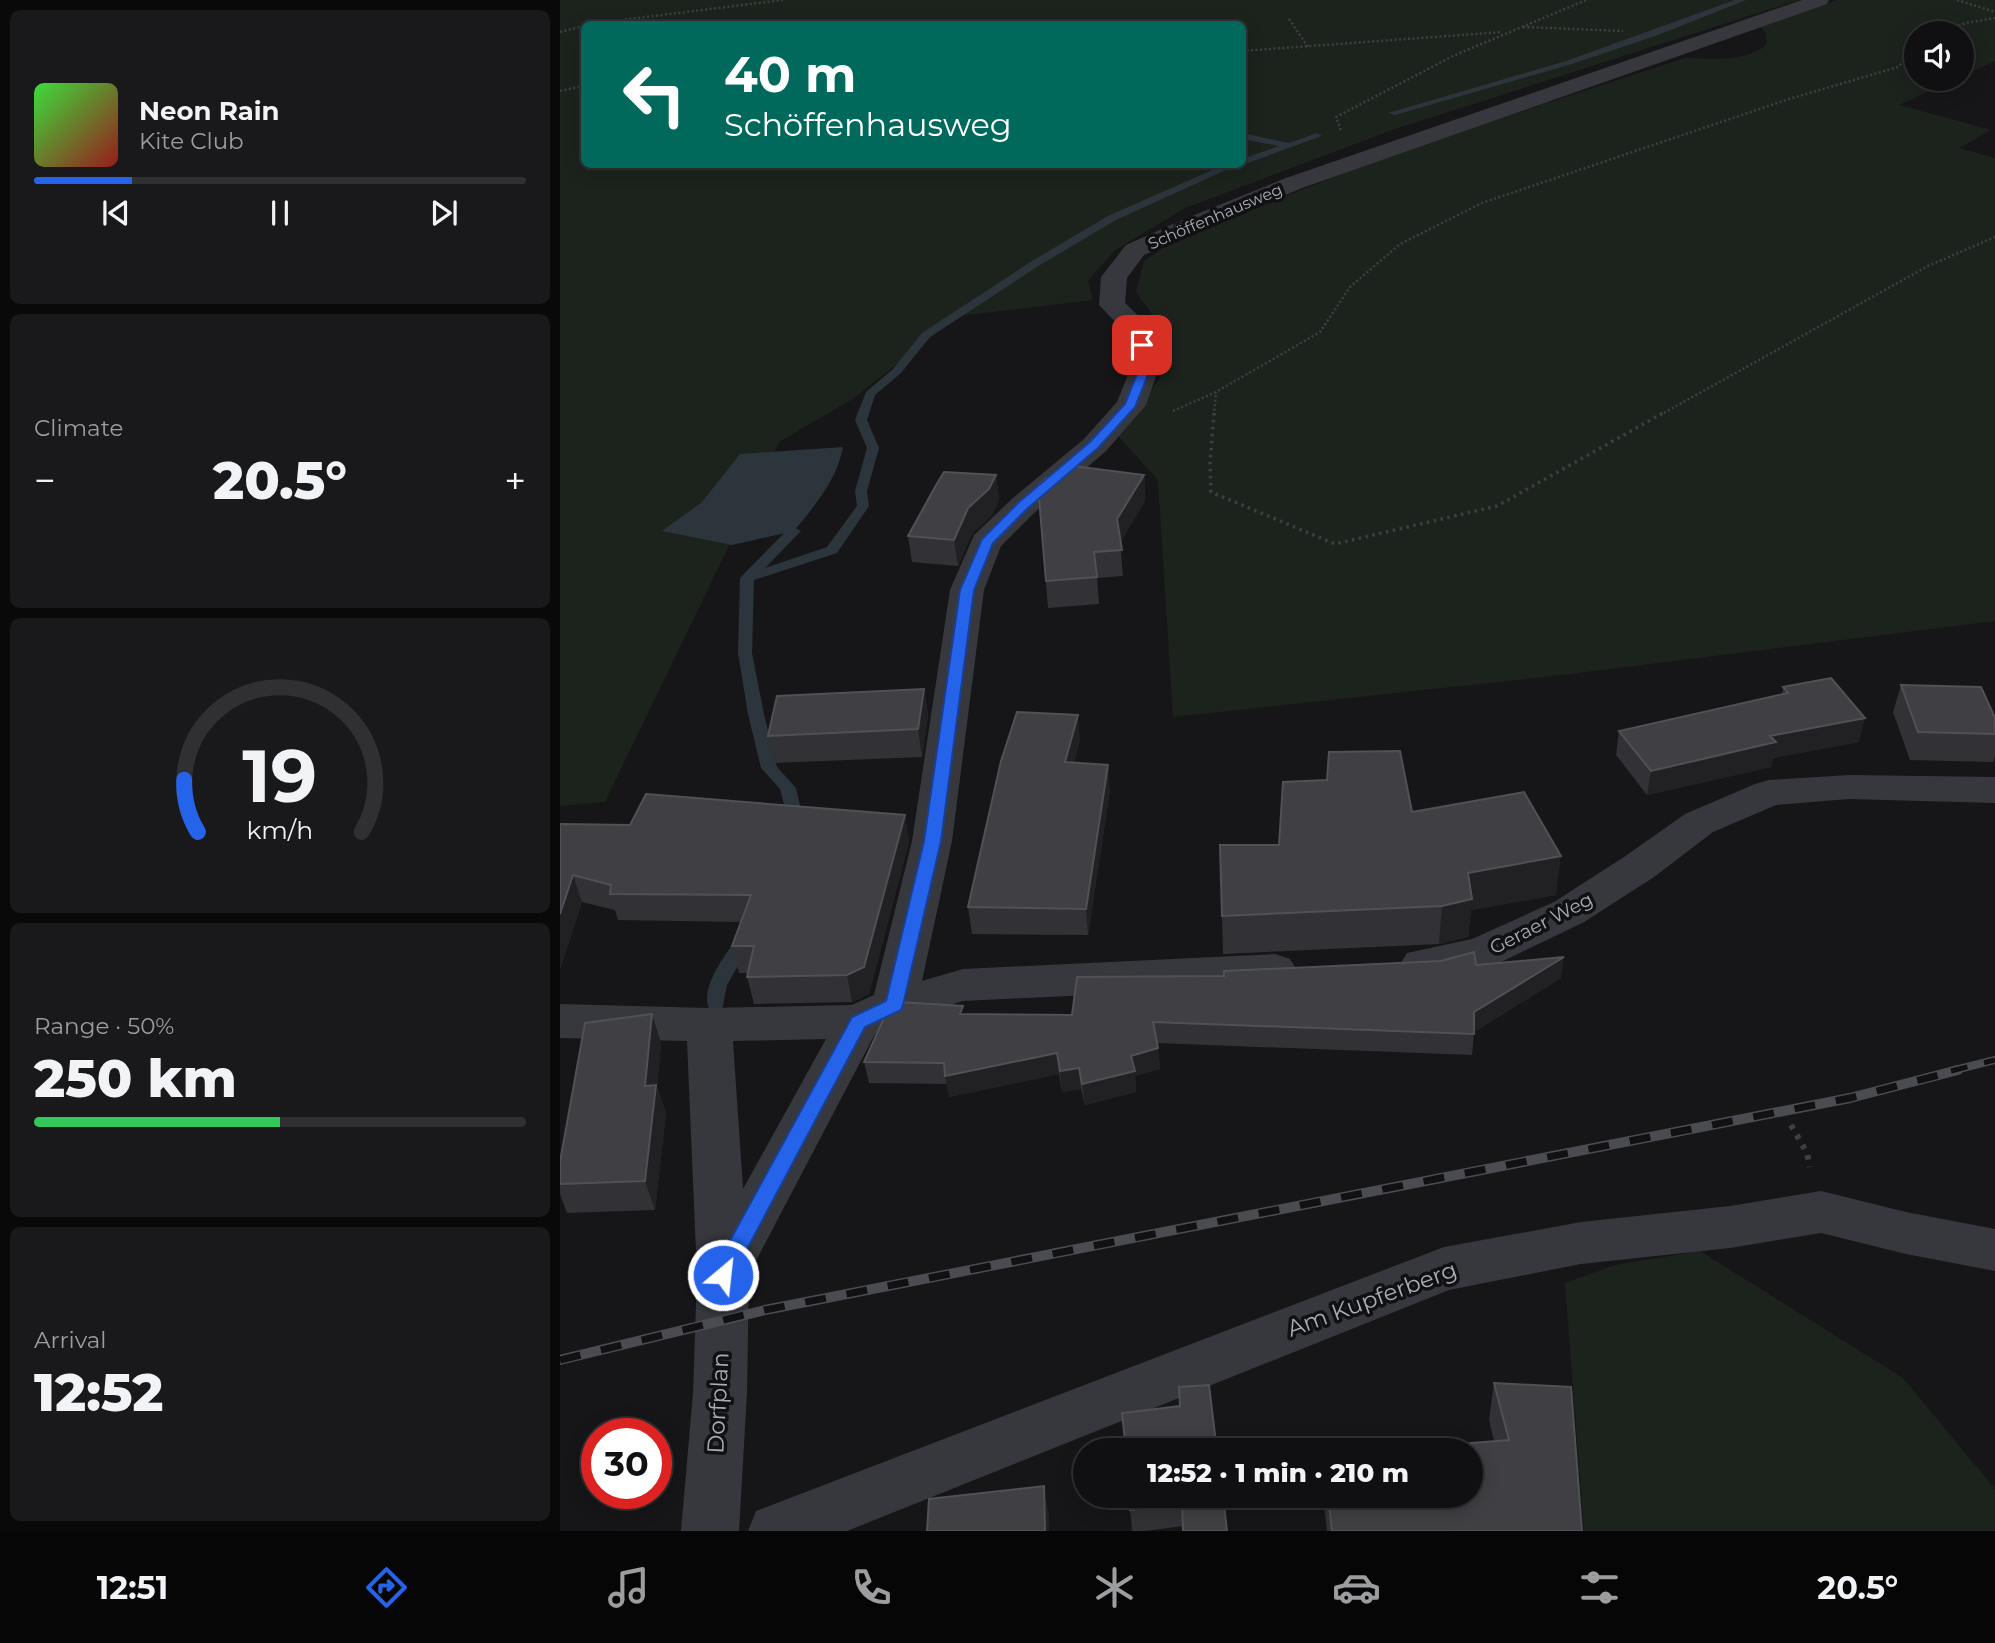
<!DOCTYPE html>
<html lang="en">
<head>
<meta charset="utf-8">
<style>
	:root { --surface:#101012; --page:#19191b; --text:#f1f3f6; --muted:#9c9d9f; --line:#303032; --accent:#2563eb }
	body { margin:0; font-family:Montserrat,sans-serif; background:var(--page); color:var(--text); height:100vh; display:flex; flex-direction:column; font-size:26px; white-space:nowrap }
	* { box-sizing:border-box; margin:0 }
	p { font-size:23px; color:var(--muted) }
	.icon { flex:none; width:38px; height:38px; fill:none; stroke:currentColor; stroke-width:2; stroke-linecap:round; stroke-linejoin:round }
	.map { position:relative; flex:1; overflow:hidden }
	.side { display:flex; flex-direction:column; gap:10px; padding:10px; background:#09090a; width:560px }
	.side>* { flex:none }
	.hud { position:absolute; left:21px; top:21px; width:665px; height:147px; border-radius:10px; box-shadow:0 4px 18px #0003,0 0 0 2px var(--line); background:#00695c; color:#fff; overflow:hidden }
	.tools { position:absolute; left:1344px; top:21px; display:grid; gap:14px }
	.tools a { display:grid; place-items:center; width:70px; height:70px; border-radius:50%; background:var(--surface); box-shadow:0 4px 18px #0003,0 0 0 2px var(--line); font-size:35px }
	.speed { position:absolute; left:21px; top:1418px; display:flex; gap:14px; font-size:35px; font-weight:700; text-align:center }
	.speed>* { display:grid; place-content:center; width:91px; height:91px; border-radius:50%; background:var(--surface); box-shadow:0 4px 18px #0003,0 0 0 2px var(--line); line-height:1 }
	.speed .limit { border:10px solid #d22; background:#fff; color:#111 }
	.pin { position:absolute; display:grid; place-items:center; width:60px; height:60px; color:#fff; margin:-30px; border-radius:14px; box-shadow:0 4px 10px #0006 }
	.me { position:absolute; width:77px; margin:-38px; rotate:28deg; stroke-linejoin:round; filter:drop-shadow(0 0 5px #0008) }
	.turn { display:flex; align-items:center; gap:24px; height:147px; padding:0 28px; font-size:32px }
	.turn .icon { width:91px; height:91px; stroke-width:2.5 }
	.turn b { display:block; font-size:49px; line-height:60px }
	.big { font-size:52px; font-weight:800; line-height:1.1 }
	.side .tile { flex:1; display:flex; flex-direction:column; justify-content:center; gap:10px; min-width:0; padding:0 24px; border-radius:10px; background:var(--page) }
	.side .dial { align-items:center; gap:0 }
	.dial svg { height:182px; overflow:visible; fill:none; stroke:var(--line); stroke-width:7; stroke-linecap:round; text-anchor:middle }
	.dial text { fill:var(--text); stroke:none }
	.song { display:flex; align-items:center; gap:21px }
	.cover { width:84px; height:84px; border-radius:10px; background:linear-gradient(135deg,hsl(120 70% 55%),hsl(0 70% 35%)) }
	.played { height:7px; border-radius:4px; background:linear-gradient(90deg,var(--accent) 20%,var(--line) 20%) }
	.keys { display:flex; justify-content:space-around; direction:ltr }
	.heat { display:flex; justify-content:space-between; align-items:center; font-size:38px; direction:ltr }
	.charge { height:10px; border-radius:5px; background:linear-gradient(90deg,#34c759 50%,var(--line) 0) }
	.trip { position:absolute; left:513px; top:1438px; width:410px; height:70px; border-radius:35px; background:var(--surface); box-shadow:0 4px 18px #0003,0 0 0 2px var(--line); font-weight:800; line-height:70px; text-align:center }
	.tabs { display:flex; height:112px; justify-content:space-around; align-items:center; background:#060607; color:var(--muted) }
	.tabs .icon { width:49px; height:49px }
	.tabs .active { color:var(--accent) }
	.tabs b { font-size:32px; color:var(--text) }
	main { display:flex; flex:1; min-height:0 }
	.map>svg:first-child { display:block }
	.green { fill:#1c231d; fill-rule:evenodd }
	.water { fill:#2c353c }
	.lines { fill:none; stroke-linecap:round; stroke-linejoin:round }
	.stream { fill:#2c353c; fill-rule:evenodd }
	.path-far2 { stroke:#3d3f44; stroke-width:2.5; stroke-dasharray:2 2.5; stroke-linecap:butt }
	.path-far1 { stroke:#3d3f44; stroke-width:3.5; stroke-dasharray:2.5 4.5; stroke-linecap:butt }
	.path { stroke:#3d3f44; stroke-width:6; stroke-dasharray:4.5 7; stroke-linecap:butt }
	.minor { fill:#37383d; fill-rule:evenodd }
	.rail-far1-casing { stroke:#4a4c52; stroke-width:8 }
	.rail-casing { stroke:#4a4c52; stroke-width:10 }
	.rail-far1 { stroke:#111113; stroke-width:5; stroke-dasharray:17; stroke-linecap:butt }
	.rail { stroke:#111113; stroke-width:7; stroke-dasharray:21; stroke-linecap:butt }
	.wall { fill:#323236 }
	.shaded-wall { fill:#212124 }
	.building { fill:#3f3f44; stroke:#4f5156; stroke-width:2 }
	.route { fill:#2563eb; stroke:#184099; stroke-width:2 }
	.labels { text-anchor:middle; stroke-width:7; stroke-linejoin:round; paint-order:stroke }
	.far-street-label { font-size:16px; fill:#a8adb8; stroke:#111113 }
	.street-label { font-size:19px; fill:#a8adb8; stroke:#111113 }
	.near-street-label { font-size:23px; fill:#a8adb8; stroke:#111113 }
</style>
</head>
<body>
<main>
<section class="side">
<div class="tile">
<div class="song"><i class="cover"></i><div><b>Neon Rain</b><p>Kite Club</p></div></div>
<div class="played"></div>
<div class="keys"><svg class="icon" aria-label="previous" viewBox="0 0 24 24"><path d="M18 5L8 12l10 7zM5 5v14"/></svg><svg class="icon" aria-label="pause" viewBox="0 0 24 24"><path d="M8 5v14M16 5v14"/></svg><svg class="icon" aria-label="next" viewBox="0 0 24 24"><path d="M6 5l10 7-10 7zM19 5v14"/></svg></div>
</div>
<div class="tile"><p>Climate</p>
<div class="heat"><a>−</a><b class="big">20.5°</b><a>+</a></div>
</div>
<div class="tile dial"><svg viewBox="0 0 100 80">
<path d="M14 69A42 42 0 1 1 86 69"/>
<path d="M14 69A42 42 0 0 1 8 46" stroke="#2563eb"/>
<text x="50" y="56" font-size="32" font-weight="700">19</text>
<text x="50" y="72" font-size="11">km/h</text>
</svg></div>
<div class="tile"><p>Range · 50%</p><b class="big">250 km</b><div class="charge"></div></div>
<div class="tile"><p>Arrival</p><b class="big">12:52</b></div>
</section>
<div class="map">
<svg width="1435" height="1531" viewBox="0 0 1435 1531">
	<rect width="100%" height="100%" fill="#161618"/>
	<path class="green" d="M0,0H1239L835,129L625,208L555,250L528,281L533,300L398,316L294,398L219,442L45,802L0,806ZM24,24H682V164H24Z
		M1277,0H1435V61L1402,76V33H1356V79H1396L1339,105L1431,130L1399,148L1435,158V621L1002,675L613,717L598,480L558,436L604,372L606,334L576,292L584,261L613,241L837,152L1125,58C1152,59 1186,63 1207,44L1206,33L1201,27Z
		M1140,1251L1343,1378L1435,1489V1531H1024L1005,1283L1055,1265Z"/>
	<path class="water" d="M283,447C278,478 254,507 234,531L172,545L102,531L142,502L180,454Z"/>
	<g class="lines">
		<path class="stream" d="M1175,0H1186L1098,35L1012,64L835,115L828,113L1006,61Z
			M682,133L729,143L757,133L762,136L682,165V159L719,146L682,139Z
			M666,164H679L556,220L480,265L370,337L341,373L315,395L307,420L319,448L307,491L309,506L277,553L194,580L192,653L204,714L217,767L236,788L245,827L243,831H231L220,789L201,768L188,714L178,653L180,578L229,528L234,527L241,531L205,568L267,547L297,506L295,491L307,448L295,420L306,392L333,369L362,333L472,261L548,216Z
			M184,934L190,936L193,940L167,985L162,1011H150C138,988 166,955 178,936Z"/>
		<path class="path-far2" d="M1397,0L1435,12
			M729,19L748,47
			M29,24L223,0
			M963,27L1063,31
			M0,32L24,26
			M1382,33L1405,23L1435,18
			M682,51L942,32
			M0,91L24,86
			M781,130L776,117L893,56L1026,0
			M613,411L656,392L760,332L790,287L840,244L922,203L1229,99L1338,67L1356,49
			M654,415L656,392
			M1100,415L1368,266L1435,237"/>
		<path class="path-far1" d="M654,413L650,463L651,492L775,544L937,506L1103,413"/>
		<path class="path" d="M1231,1125L1247,1153L1250,1167"/>
		<path class="minor" d="M1242,0H1269L1267,4L742,188L584,255L567,278L565,303L591,328L601,362L586,405L546,451L475,512L441,546L424,590L392,841L362,981L403,969L715,954L730,959L737,970L730,981L715,986L403,1001L349,1017L315,1034L189,1274L187,1393L179,1531H121L133,1393L137,1275L127,1041L0,1038V1004L149,1008L292,1005L314,995L352,841L390,590L414,535L453,498L524,439L557,402L573,362L564,331L539,305L541,277L566,245L622,220L726,178ZM266,1039L183,1189L173,1041Z
			M1289,775L1435,777V803L1289,799L1216,805L1153,832L1094,877L1024,922L939,963L879,979L862,980L847,975L840,964L847,953L912,939L994,902L1064,857L1125,814L1195,784L1209,780Z
			M1261,1191L1346,1212L1435,1229V1271L1346,1254L1261,1233L1170,1248L1021,1264L889,1290L287,1531H188L196,1511L884,1247L1021,1222L1170,1206Z"/>
		<defs>
			<path id="rail-far1" d="M1391,1071L1435,1060"/>
			<path id="rail" d="M0,1360L205,1310L1290,1098L1398,1070"/>
		</defs>
		<use href="#rail-far1" class="rail-far1-casing"/>
		<use href="#rail" class="rail-casing"/>
		<use href="#rail-far1" class="rail-far1"/>
		<use href="#rail" class="rail"/>
	</g>
	<path class="wall" d="M436,475L439,500L432,515L412,534L398,566L352,562L348,536Z
		M584,475L585,501L560,542L563,576L537,578L539,604L488,608L478,486L496,479Z
		M1341,685L1435,718V756L1433,762L1350,760L1333,712Z
		M1223,687L1299,742L1213,758L1211,767L1087,795L1056,755L1059,731L1222,694Z
		M364,689L368,716L362,757L214,763L208,736Z
		M520,741L514,762L550,790L528,935L412,934L408,907Z
		M852,812L996,895L911,910L908,937L879,944L663,954L660,845H719Z
		M345,815L349,842L309,994L292,1002L194,1004L187,977L188,973H179L172,946L181,922L58,920L55,910L22,902L0,969V824L70,825Z
		M916,965L1001,978L914,1032L912,1055L597,1043L600,1069L575,1076L576,1092L525,1105L521,1089L502,1092L499,1074L389,1097L387,1084L309,1083L304,1062L405,1014L512,1015L664,976Z
		M101,1043L97,1087L106,1113L95,1210L7,1213L0,1194V1162Z
		M934,1383L1022,1531H767L763,1496H910L934,1441L929,1420Z
		M569,1496H663L623,1526L585,1531H572Z"/>
	<path class="shaded-wall" d="M436,475L439,500L432,515L412,534L398,566L394,540L408,508Z
		M584,475L585,501L559,545L557,519Z
		M364,689L368,716L362,757L358,729Z
		M518,715L520,741L507,787L505,762Z
		M1305,718L1299,742L1213,758L1211,767L1087,795L1091,771L1210,736Z
		M548,765L550,790L528,935L526,909Z
		M345,815L349,842L309,994L292,1002L287,975Z
		M1001,856L996,895L911,910L908,937L879,944L882,906L908,873Z
		M13,875L22,902L0,969V914Z
		M1004,957L1001,978L912,1033L914,1012Z
		M92,1014L101,1043L97,1087L106,1113L95,1210L85,1181V1086Z
		M598,1048L600,1069L575,1076L576,1092L525,1105L522,1084L571,1056Z
		M497,1053L499,1074L389,1097L385,1076Z
		M519,1068L521,1089L502,1092L500,1071Z
		M484,1486L489,1514V1531H485Z"/>
	<path class="building" d="M505,465L584,475L557,519L562,550L534,552L537,577L486,581L478,486L486,478L496,479Z
		M384,472L436,475L429,489L408,508L394,540L348,536L375,487Z
		M1271,678L1305,718L1210,736L1216,742L1091,771L1059,731L1228,693L1223,687Z
		M1341,685L1421,687L1435,718V734L1358,732Z
		M364,689L358,729L208,736L217,696Z
		M457,712L518,715L505,762L548,765L526,909L408,907L441,761Z
		M840,751L852,812L964,792L1001,856L908,873L912,899L882,906L662,916L660,845H719L723,782L767,780L769,752Z
		M86,794L345,815L304,967L287,975L187,977L194,946H172L191,895L50,894L51,885L13,875L0,914V824L70,825Z
		M914,952L916,965L1004,957L914,1012V1034L593,1022L598,1048L571,1056L575,1071L522,1084L519,1068L500,1071L497,1053L385,1076L384,1063L304,1062L329,1007L338,1002L403,1006L400,1014L512,1015L517,977L664,976V971L881,961Z
		M92,1014L85,1086L96,1085L85,1181L0,1184V1162L25,1023Z
		M934,1383L1011,1387L1022,1531H772L768,1496H910V1451H812L949,1440Z
		M649,1385L657,1451H566L562,1413L620,1406L619,1387Z
		M484,1486L485,1531H367L369,1499Z
		M569,1496H663L667,1531H623L622,1503L570,1510Z"/>
	<path class="route" d="M582,342L588,345L593,362L575,407L539,447L468,508L433,543L414,590L381,841L343,1005L341,1010L305,1027L170,1281L163,1284L155,1281L152,1275L155,1268L292,1017L326,1001L364,841L400,590L422,539L459,502L530,442L565,404L582,362L577,345Z"/>
	<g class="labels">
		<g class="far-street-label">
			<text transform="translate(655 216) rotate(-23)" y="6">Schöffenhausweg</text>
		</g>
		<g class="street-label">
			<text transform="translate(981 923) rotate(-27)" y="7">Geraer Weg</text>
		</g>
		<g class="near-street-label">
			<text transform="translate(812 1299) rotate(-20)" y="8">Am Kupferberg</text>
			<text transform="translate(158 1403) rotate(-87)" y="8">Dorfplan</text>
		</g>
	</g>
</svg>
<div class="tools">
<a><svg class="icon" aria-label="sound" viewBox="0 0 24 24"><path d="M4 9h4l5-4v14l-5-4H4zM17 9q2 3 0 6"/></svg></a>
</div>
<div class="speed"><div class="limit">30</div></div>
<div class="pin" style="left:582px;top:345px;background:#d93025"><svg class="icon" aria-label="arrive" viewBox="0 0 24 24"><path d="M6 21V4h12l-3 4 3 4H6"/></svg></div>
<svg class="me" style="left:163px;top:1275px" viewBox="-20 -20 40 40"><circle r="17" fill="#2563eb" stroke="#fff" stroke-width="3"/><path d="M0-11L8 9 0 5-8 9z" fill="#fff"/></svg>
<div class="trip">12:52 · 1 min · 210 m</div>
<div class="hud">
<div class="turn"><svg class="icon" aria-label="left" viewBox="0 0 24 24"><path d="M17 20v-9H6M10 6l-5 5 5 5"/></svg><div><b>40 m</b>Schöffenhausweg</div></div>
</div>
</div>
</main>
<nav class="tabs">
<b>12:51</b>
<svg class="icon active" aria-label="directions" viewBox="0 0 24 24"><path d="M12 3l9 9-9 9-9-9zM9 14v-3h6M13 9l2 2-2 2"/></svg>
<svg class="icon" aria-label="music" viewBox="0 0 24 24"><path d="M9 18V5l10-2v13"/><circle cx="6" cy="18" r="3"/><circle cx="16" cy="16" r="3"/></svg>
<svg class="icon" aria-label="phone" viewBox="0 0 24 24"><path d="M5 4h4l2 5-3 2q2 4 5 5l2-3 5 2v4C11 20 4 13 5 4z"/></svg>
<svg class="icon" aria-label="climate" viewBox="0 0 24 24"><path d="M12 3v18M4 7l16 10M4 17L20 7"/></svg>
<svg class="icon" aria-label="car" viewBox="0 0 24 24"><path d="M5 17H2v-5l4-1 3-4h7l3 4 3 1v5h-3M9 17h6M6 11h13"/><circle cx="7" cy="17" r="2"/><circle cx="17" cy="17" r="2"/></svg>
<svg class="icon" aria-label="filters" viewBox="0 0 24 24"><path d="M4 7h16M4 17h16"/><circle cx="9" cy="7" r="2"/><circle cx="15" cy="17" r="2"/></svg>
<b>20.5°</b>
</nav>
</body>
</html>
